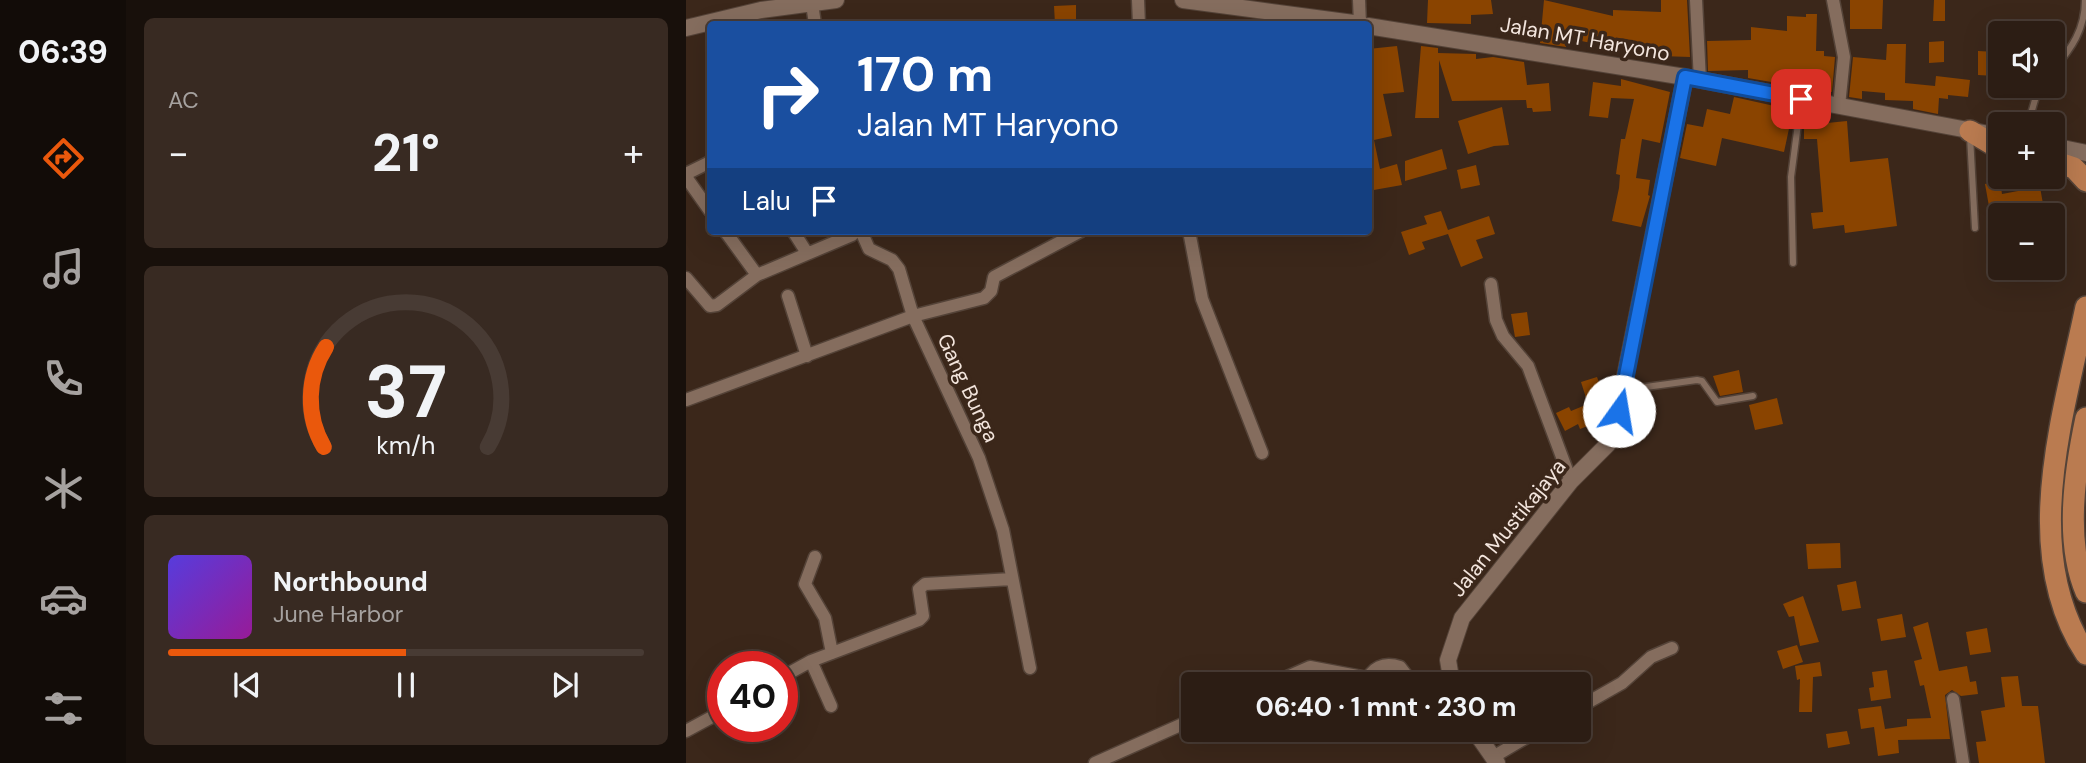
<!DOCTYPE html>
<html lang="id">
<head>
<meta charset="utf-8">
<style>
	:root { --surface:#2c1d14; --page:#382a22; --text:#f1f3f6; --muted:#a6a2a0; --line:#483b34; --accent:#ea580c }
	body { margin:0; font-family:"DM Sans",sans-serif; background:var(--page); color:var(--text); height:100vh; display:flex; flex-direction:column; font-size:26px; white-space:nowrap }
	* { box-sizing:border-box; margin:0 }
	p { font-size:23px; color:var(--muted) }
	.icon { flex:none; width:38px; height:38px; fill:none; stroke:currentColor; stroke-width:2; stroke-linecap:round; stroke-linejoin:round }
	.map { position:relative; flex:1; overflow:hidden }
	.details { display:flex; flex-direction:column; gap:18px; padding:18px; background:#18100b; width:560px }
	.details>* { flex:none }
	.hud { position:absolute; left:21px; top:21px; width:665px; height:214px; border-radius:7px; box-shadow:0 7px 28px #0002,0 0 0 2px var(--line); background:#1a4fa0; color:#fff; overflow:hidden }
	.buttons { position:absolute; left:1302px; top:21px; display:grid; gap:14px }
	.buttons a { display:grid; place-items:center; width:77px; height:77px; border-radius:7px; background:var(--surface); box-shadow:0 7px 28px #0002,0 0 0 2px var(--line); font-size:35px }
	.speed { position:absolute; left:21px; top:651px; display:flex; gap:14px; font-size:35px; font-weight:700; text-align:center }
	.speed>* { display:grid; place-content:center; width:91px; height:91px; border-radius:50%; background:var(--surface); box-shadow:0 7px 28px #0002,0 0 0 2px var(--line); line-height:1 }
	.speed .limit { border:10px solid #d22; background:#fff; color:#111 }
	.pin { position:absolute; display:grid; place-items:center; width:60px; height:60px; color:#fff; margin:-30px; border-radius:14px; box-shadow:0 4px 10px #0006 }
	.me { position:absolute; width:77px; margin:-38px; rotate:13deg; stroke-linejoin:round; filter:drop-shadow(0 0 5px #0008) }
	.turn { display:flex; align-items:center; gap:24px; height:147px; padding:0 35px; font-size:32px }
	.turn .icon { width:91px; height:91px; stroke-width:2.5 }
	.turn b { display:block; font-size:49px; line-height:60px }
	.then { display:flex; align-items:center; height:66px; padding:0 35px; background:#0003; gap:14px; font-size:26px }
	.big { font-size:52px; font-weight:700; line-height:1.1 }
	.details .card { flex:1; display:flex; flex-direction:column; justify-content:center; gap:10px; min-width:0; padding:0 24px; border-radius:10px; background:var(--page) }
	.details .dial { align-items:center; gap:0 }
	.dial svg { height:182px; overflow:visible; fill:none; stroke:var(--line); stroke-width:7; stroke-linecap:round; text-anchor:middle }
	.dial text { fill:var(--text); stroke:none }
	.song { display:flex; align-items:center; gap:21px }
	.cover { width:84px; height:84px; border-radius:10px; background:linear-gradient(135deg,hsl(250 70% 55%),hsl(300 70% 35%)) }
	.played { height:7px; border-radius:4px; background:linear-gradient(90deg,var(--accent) 50%,var(--line) 50%) }
	.keys { display:flex; justify-content:space-around; direction:ltr }
	.heat { display:flex; justify-content:space-between; align-items:center; font-size:38px; direction:ltr }
	.trip { position:absolute; left:495px; top:672px; width:410px; height:70px; border-radius:7px; background:var(--surface); box-shadow:0 7px 28px #0002,0 0 0 2px var(--line); font-weight:700; line-height:70px; text-align:center }
	main { display:flex; flex:1; min-height:0 }
	.tabs { display:flex; flex-direction:column; width:126px; justify-content:space-around; align-items:center; background:#120c08; color:var(--muted) }
	.tabs .icon { width:49px; height:49px }
	.tabs .on { color:var(--accent) }
	.tabs b { font-size:32px; color:var(--text) }
	.map>svg:first-child { display:block }
	.building { fill:#8a4400 }
	.lines { fill:none; stroke-linecap:round; stroke-linejoin:round }
	.lane-casing { stroke:#544338; stroke-width:9 }
	.street-casing { stroke:#544338; stroke-width:15 }
	.secondary-casing { stroke:#544338; stroke-width:18 }
	.highway-casing { stroke:#544338; stroke-width:24 }
	.lane { stroke:#856d5e; stroke-width:6 }
	.street { stroke:#856d5e; stroke-width:12 }
	.secondary { stroke:#856d5e; stroke-width:16 }
	.highway { stroke:#ba7b50; stroke-width:21 }
	.route-casing { stroke:#114b97; stroke-width:18 }
	.route { stroke:#1a73e8; stroke-width:12 }
	.labels { text-anchor:middle; stroke-width:7; stroke-linejoin:round; paint-order:stroke }
	.street-label { font-size:21px; fill:#f3e5dd; stroke:#3b271a }
</style>
</head>
<body>
<main>
<nav class="tabs">
<b>06:39</b>
<svg class="icon on" aria-label="directions" viewBox="0 0 24 24"><path d="M12 3l9 9-9 9-9-9zM9 14v-3h6M13 9l2 2-2 2"/></svg>
<svg class="icon" aria-label="music" viewBox="0 0 24 24"><path d="M9 18V5l10-2v13"/><circle cx="6" cy="18" r="3"/><circle cx="16" cy="16" r="3"/></svg>
<svg class="icon" aria-label="phone" viewBox="0 0 24 24"><path d="M5 4h4l2 5-3 2q2 4 5 5l2-3 5 2v4C11 20 4 13 5 4z"/></svg>
<svg class="icon" aria-label="climate" viewBox="0 0 24 24"><path d="M12 3v18M4 7l16 10M4 17L20 7"/></svg>
<svg class="icon" aria-label="car" viewBox="0 0 24 24"><path d="M5 17H2v-5l4-1 3-4h7l3 4 3 1v5h-3M9 17h6M6 11h13"/><circle cx="7" cy="17" r="2"/><circle cx="17" cy="17" r="2"/></svg>
<svg class="icon" aria-label="filters" viewBox="0 0 24 24"><path d="M4 7h16M4 17h16"/><circle cx="9" cy="7" r="2"/><circle cx="15" cy="17" r="2"/></svg>
</nav>
<section class="details">
<div class="card"><p>AC</p>
<div class="heat"><a>−</a><b class="big">21°</b><a>+</a></div>
</div>
<div class="card dial"><svg viewBox="0 0 100 80">
<path d="M14 69A42 42 0 1 1 86 69"/>
<path d="M14 69A42 42 0 0 1 15 25" stroke="#ea580c"/>
<text x="50" y="56" font-size="32" font-weight="700">37</text>
<text x="50" y="72" font-size="11">km/h</text>
</svg></div>
<div class="card">
<div class="song"><i class="cover"></i><div><b>Northbound</b><p>June Harbor</p></div></div>
<div class="played"></div>
<div class="keys"><svg class="icon" aria-label="previous" viewBox="0 0 24 24"><path d="M18 5L8 12l10 7zM5 5v14"/></svg><svg class="icon" aria-label="pause" viewBox="0 0 24 24"><path d="M8 5v14M16 5v14"/></svg><svg class="icon" aria-label="next" viewBox="0 0 24 24"><path d="M6 5l10 7-10 7zM19 5v14"/></svg></div>
</div>
</section>
<div class="map">
<svg width="1400" height="763" viewBox="0 0 1400 763">
	<rect width="100%" height="100%" fill="#3b271a"/>
	<path class="building" d="M742,0H805L807,14L785,15V24L741,23Z
		M858,0L927,16V10L975,12V0H1001L1004,57L946,55L947,40L907,36L905,43L881,38L880,47L854,43Z
		M1164,0H1197L1196,29H1164Z
		M1248,0H1259V21H1247Z
		M390,5V24H369L368,6Z
		M1120,14H1131L1130,51H1138V56L1149,57L1146,92L1138,91L1139,80L1114,79L1113,82L1103,81V85L1062,78V70L1022,71L1021,41L1065,40V27L1101,31V16L1120,17Z
		M1258,41V62L1243,63V42Z
		M1201,44H1220L1219,83L1249,86L1250,76L1284,80L1282,97L1262,95V99L1253,98L1252,114L1227,109V101L1199,100V93L1176,91V99L1163,97L1167,57L1200,60Z
		M711,46L718,92L697,94L706,136L688,140L694,169L711,164L716,185L682,191V128L688,127L685,112H688L682,85V49Z
		M735,46L752,48V53L790,54V59L807,57L838,62L841,85L863,83L865,111L847,112L846,108H841L840,100L766,101L753,60V118H729Z
		M1292,51L1310,52L1309,76L1292,75Z
		M935,79L984,92L974,143L956,139L950,178L964,180L962,195L964,196L955,227L926,221L933,188L934,175L930,174L935,139H939L948,99L925,98L922,118L903,116L907,82L935,86Z
		M1048,97L1107,110L1098,152L1036,138L1030,166L994,158L1001,124L1017,127L1021,109L1044,114Z
		M816,107L823,145L808,146L782,154L772,121Z
		M1141,116V123L1161,121L1164,162L1202,158L1211,226L1159,233L1158,225L1127,229L1125,213L1137,212L1131,139H1118V125L1119,117Z
		M756,149L761,169L719,181V161Z
		M790,165L794,185L775,189L771,170Z
		M1314,181L1316,194L1354,187L1359,215H1314V240H1309L1299,184Z
		M755,211L762,230L803,216L809,234L790,240L797,258L775,267L762,234L736,242L739,249L723,255L715,232L741,224L738,216Z
		M841,312L844,335L829,337L825,314Z
		M1053,370L1057,392L1034,396L1027,376Z
		M911,377L922,406L920,419L894,429L892,424L879,431L870,413L883,407L885,411L902,404L895,382Z
		M1091,398L1097,424L1069,430L1063,405Z
		M1154,543L1155,568L1122,569L1120,544Z
		M1170,581L1175,608L1156,611L1151,585Z
		M1117,596L1133,642L1114,646L1108,616L1103,617L1097,604Z
		M1216,614L1220,637L1195,641L1191,619Z
		M1242,622L1253,671L1281,666L1284,682L1290,681L1292,694L1275,696L1266,690L1259,695L1264,739L1212,740L1213,753L1192,756L1188,727L1175,729L1172,709L1195,706L1199,729L1221,726V719L1245,718L1238,685L1234,686L1228,661L1236,659L1227,627Z
		M1301,628L1305,652L1284,655L1280,632Z
		M1111,645L1117,662L1097,669L1091,651Z
		M1134,662L1136,676L1127,677L1126,712H1113L1114,679L1111,680L1109,666Z
		M1201,670L1205,698L1185,701L1183,688L1188,687L1186,672Z
		M1332,676L1336,706H1352L1359,763H1293L1290,742L1300,741L1295,711L1319,707L1315,677Z
		M1161,731L1164,744L1142,748L1140,734Z"/>
	<g class="lines">
		<defs>
			<path id="lane" d="M1367,70C1386,48 1399,29 1399,0
				M1342,124L1353,86
				M1284,136L1289,228
				M1107,263L1105,177L1115,101
				M938,390L1011,380L1016,381L1031,402L1067,396"/>
			<path id="street" d="M452,0L453,24
				M673,0L674,24
				M1010,0L1014,81
				M1147,0L1158,57L1153,106
				M126,4L129,24
				M0,174L24,162
				M0,177L24,211
				M39,231L71,275
				M107,231L121,253
				M175,231L183,249L206,260L213,269L227,316L293,458L317,530L344,668
				M503,231L516,299L576,453
				M0,278L24,306L31,305L71,275L166,235L168,231
				M805,284L810,320L817,336L842,366L885,481
				M102,296L121,356
				M0,400L227,316L298,298L305,291L308,277L395,231
				M129,557L119,584L139,618L146,653
				M125,661L145,706
				M611,675L624,684
				M96,677L125,661L233,620L237,616L233,589L239,584L326,579
				M585,684L624,667L682,678
				M680,684C685,667 698,662 714,667L727,684
				M729,684L764,678
				M1267,699L1277,763
				M892,708L936,683L965,657L986,648
				M0,731L37,711
				M807,757L853,730
				M409,763L508,719"/>
			<path id="secondary" d="M497,0L675,24
				M682,26L999,77L1314,136
				M0,28L75,10L150,0
				M1367,146L1400,153
				M766,684L762,660L776,618L885,481L922,444L928,431L999,77
				M788,730L811,763"/>
			<path id="highway" d="M1284,131L1314,149
				M1367,161L1388,168L1400,181
				M1400,307C1377,417 1333,552 1400,654
				M1400,418C1389,470 1378,541 1400,592"/>
		</defs>
		<use href="#lane" class="lane-casing"/>
		<use href="#street" class="street-casing"/>
		<use href="#secondary" class="secondary-casing"/>
		<use href="#highway" class="highway-casing"/>
		<use href="#lane" class="lane"/>
		<use href="#street" class="street"/>
		<use href="#secondary" class="secondary"/>
		<use href="#highway" class="highway"/>
	</g>
	<g class="lines">
		<defs>
			<path id="route" d="M933,411L999,77L1115,99"/>
		</defs>
		<use href="#route" class="route-casing"/>
		<use href="#route" class="route"/>
	</g>
	<g class="labels">
		<g class="street-label">
			<text transform="translate(899 39) rotate(10)" y="7">Jalan MT Haryono</text>
			<text transform="translate(282 388) rotate(65)" y="7">Gang Bunga</text>
			<text transform="translate(822 528) rotate(-51)" y="7">Jalan Mustikajaya</text>
		</g>
	</g>
</svg>
<div class="buttons">
<a><svg class="icon" aria-label="sound" viewBox="0 0 24 24"><path d="M4 9h4l5-4v14l-5-4H4zM17 9q2 3 0 6"/></svg></a>
<a>+</a>
<a>−</a>
</div>
<div class="speed"><div class="limit">40</div></div>
<div class="pin" style="left:1115px;top:99px;background:#d93025"><svg class="icon" aria-label="arrive" viewBox="0 0 24 24"><path d="M6 21V4h12l-3 4 3 4H6"/></svg></div>
<svg class="me" style="left:933px;top:411px" viewBox="-20 -20 40 40"><circle r="19" fill="#fff"/><path d="M0-13L10 11 0 6-10 11z" fill="#1a73e8"/></svg>
<div class="trip">06:40 · 1 mnt · 230 m</div>
<div class="hud">
<div class="turn"><svg class="icon" aria-label="right" viewBox="0 0 24 24"><path d="M7 20v-9h11M14 6l5 5-5 5"/></svg><div><b>170 m</b>Jalan MT Haryono</div></div>
<div class="then">Lalu<svg class="icon" aria-label="arrive" viewBox="0 0 24 24"><path d="M6 21V4h12l-3 4 3 4H6"/></svg></div>
</div>
</div>
</main>
</body>
</html>
